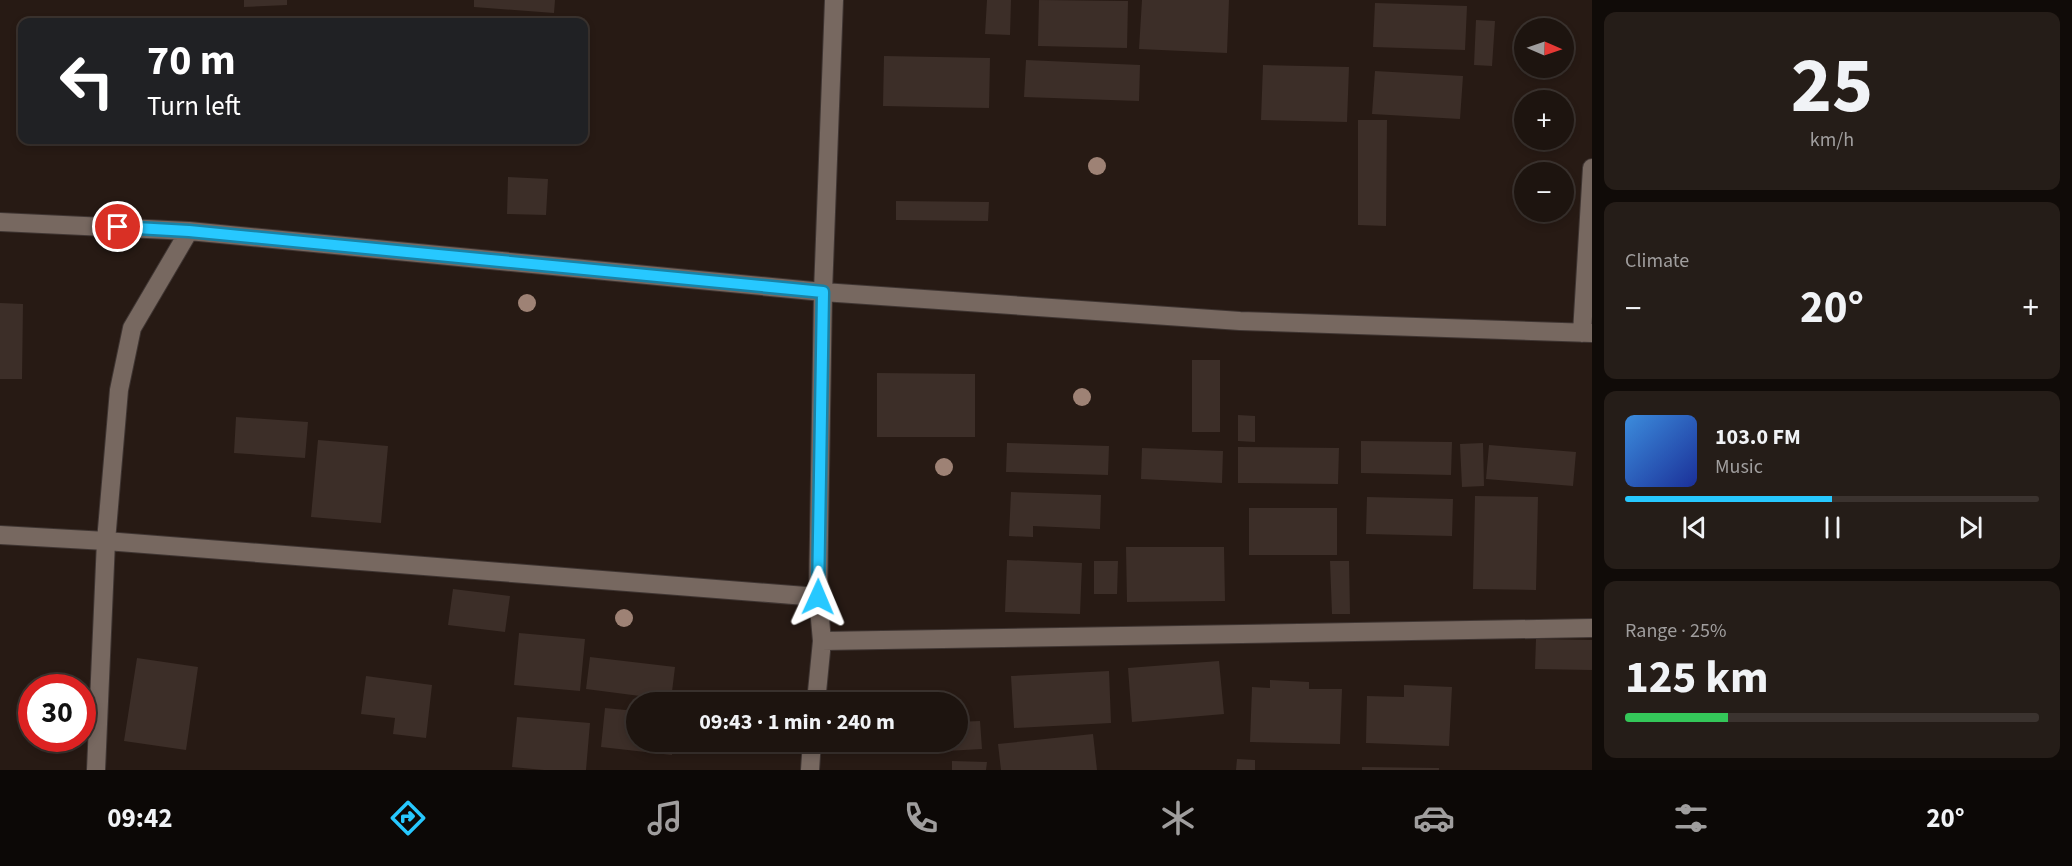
<!DOCTYPE html>
<html lang="en">
<head>
<meta charset="utf-8">
<style>
	:root { --surface:#1d140f; --page:#251d18; --text:#f1f3f6; --muted:#a09e9e; --line:#3b332f; --accent:#27c8ff }
	body { margin:0; font-family:"Source Sans 3",sans-serif; background:var(--page); color:var(--text); height:100vh; display:flex; flex-direction:column; font-size:22px; white-space:nowrap }
	* { box-sizing:border-box; margin:0 }
	p { font-size:20px; color:var(--muted) }
	.icon { flex:none; width:33px; height:33px; fill:none; stroke:currentColor; stroke-width:2; stroke-linecap:round; stroke-linejoin:round }
	.map { position:relative; flex:1; overflow:hidden }
	.drawer { display:flex; flex-direction:column; gap:12px; padding:12px; background:#100b08; width:480px }
	.drawer>* { flex:none }
	.guide { position:absolute; left:18px; top:18px; width:570px; height:126px; border-radius:12px; box-shadow:0 3px 9px #0003,0 0 0 2px var(--line); background:#202124; color:#fff; overflow:hidden }
	.needle { width:39px; rotate:92deg }
	.tools { position:absolute; left:1514px; top:18px; display:grid; gap:12px }
	.tools a { display:grid; place-items:center; width:60px; height:60px; border-radius:50%; background:var(--surface); box-shadow:0 3px 9px #0003,0 0 0 2px var(--line); font-size:30px }
	.speed { position:absolute; left:18px; top:674px; display:flex; gap:12px; font-size:30px; font-weight:700; text-align:center }
	.speed>* { display:grid; place-content:center; width:78px; height:78px; border-radius:50%; background:var(--surface); box-shadow:0 3px 9px #0003,0 0 0 2px var(--line); line-height:1 }
	.speed .limit { border:9px solid #d22; background:#fff; color:#111 }
	.pin { position:absolute; display:grid; place-items:center; width:51px; height:51px; color:#fff; margin:-26px; border:3px solid #fff; border-radius:50%; box-shadow:0 2px 6px #0007 }
	.me { position:absolute; width:66px; margin:-33px; rotate:1deg; stroke-linejoin:round; filter:drop-shadow(0 0 4px #0008) }
	.turn { display:flex; align-items:center; gap:21px; height:126px; padding:0 30px; font-size:27px }
	.turn .icon { width:78px; height:78px; stroke-width:2.5 }
	.turn b { display:block; font-size:42px; line-height:51px }
	.big { font-size:45px; font-weight:700; line-height:1.1 }
	.drawer .tile { flex:1; display:flex; flex-direction:column; justify-content:center; gap:9px; min-width:0; padding:0 21px; border-radius:12px; background:var(--page) }
	.drawer .dial { align-items:center; gap:0 }
	.dial b { font-size:78px; line-height:1 }
	.song { display:flex; align-items:center; gap:18px }
	.cover { width:72px; height:72px; border-radius:9px; background:linear-gradient(135deg,hsl(210 70% 55%),hsl(230 70% 35%)) }
	.played { height:6px; border-radius:3px; background:linear-gradient(90deg,var(--accent) 50%,var(--line) 50%) }
	.keys { display:flex; justify-content:space-around; direction:ltr }
	.heat { display:flex; justify-content:space-between; align-items:center; font-size:33px; direction:ltr }
	.charge { height:9px; border-radius:4px; background:linear-gradient(90deg,#34c759 25%,var(--line) 0) }
	.trip { position:absolute; left:626px; top:692px; width:342px; height:60px; border-radius:30px; background:var(--surface); box-shadow:0 3px 9px #0003,0 0 0 2px var(--line); font-weight:700; line-height:60px; text-align:center }
	.menu { display:flex; height:96px; justify-content:space-around; align-items:center; background:#0c0806; color:var(--muted) }
	.menu .icon { width:42px; height:42px }
	.menu .active { color:var(--accent) }
	.menu b { font-size:27px; color:var(--text) }
	main { display:flex; flex:1; min-height:0 }
	.map>svg:first-child { display:block }
	.building { fill:#3c2e28 }
	.lines { fill:none; stroke-linecap:round; stroke-linejoin:round }
	.street-casing { stroke:#3f3532; stroke-width:20 }
	.street { stroke:#776860; stroke-width:18 }
	.tree { fill:#9e8275 }
	.route-casing { stroke:#1982a6; stroke-width:15 }
	.route { stroke:#27c8ff; stroke-width:10 }
</style>
</head>
<body>
<main>
<div class="map">
<svg width="1592" height="770" viewBox="0 0 1592 770">
	<rect width="100%" height="100%" fill="#271a14"/>
	<path class="building" d="M244,0H287V5L244,7Z
		M474,0H555L554,13L474,7Z
		M987,0H1011L1010,35L985,34Z
		M1039,0L1128,1L1127,48L1038,46Z
		M1142,0H1229L1227,53L1139,49Z
		M1375,3L1467,6L1465,50L1373,47Z
		M1476,20L1495,21L1492,66L1474,65Z
		M884,56L990,58L989,108L883,106Z
		M1026,60L1140,65L1139,101L1024,97Z
		M1263,65L1349,67L1347,122L1261,120Z
		M1375,71L1463,76L1460,119L1372,114Z
		M1358,120H1387L1386,226L1358,225Z
		M508,177L548,179L546,215L507,214Z
		M896,201L989,202L988,221L896,220Z
		M0,303L23,304L22,379H0Z
		M1192,360H1220V432H1192Z
		M877,373L975,374V437H877Z
		M1238,415L1255,416V442L1238,441Z
		M236,417L308,422L305,458L234,453Z
		M318,440L388,446L381,523L311,517Z
		M1361,441L1452,442L1451,475L1361,473Z
		M1007,443L1109,446L1108,475L1006,472Z
		M1483,443L1484,486L1462,487L1460,444Z
		M1489,445L1576,452L1573,486L1486,479Z
		M1238,447L1339,448L1338,484L1238,483Z
		M1142,448L1223,451L1222,483L1141,479Z
		M1011,492L1101,495L1100,529L1033,526V537L1009,536Z
		M1475,496L1538,497L1536,590L1473,589Z
		M1367,497L1453,499L1452,536L1366,534Z
		M1249,508H1337V555H1249Z
		M1126,547H1224L1225,601L1127,602Z
		M1007,560L1082,563L1080,614L1005,612Z
		M1094,561H1118L1117,594H1094Z
		M1330,561H1349L1350,614H1332Z
		M453,589L510,596L505,632L448,625Z
		M519,633L585,639L580,691L514,685Z
		M1536,639L1592,640V670L1535,669Z
		M590,657L675,667L671,700L586,689Z
		M137,658L198,667L186,750L124,741Z
		M1219,661L1224,714L1132,722L1128,668Z
		M1109,671L1111,723L1014,728L1011,676Z
		M366,676L432,685L426,738L393,734L395,718L361,714Z
		M1270,680L1309,682V689H1342L1340,744L1250,742L1252,687L1270,688Z
		M1404,685L1452,687L1449,746L1366,743L1367,696L1404,697Z
		M605,708L636,711V741H673L672,755L601,747Z
		M517,717L590,723L586,770H544L512,767Z
		M980,721L982,749L892,754V741H957V722Z
		M1093,734L1097,770H1001L998,744Z
		M1237,759L1255,760V770H1236Z
		M952,761L987,762L986,770H952Z
		M1362,767L1439,768V770H1362Z"/>
	<g class="lines">
		<defs>
			<path id="street" d="M0,222L189,231L823,292L1240,321L1592,333
				M1582,333L1592,168
				M0,535L106,541L818,597
				M822,641L1592,628
				M816,702L822,641L818,597L823,292L834,0
				M96,770L106,541L119,390L132,328L189,231
				M810,770L812,741"/>
		</defs>
		<use href="#street" class="street-casing"/>
		<use href="#street" class="street"/>
	</g>
	<g class="tree">
		<circle cx="1097" cy="166" r="9"/>
		<circle cx="527" cy="303" r="9"/>
		<circle cx="1082" cy="397" r="9"/>
		<circle cx="944" cy="467" r="9"/>
		<circle cx="624" cy="618" r="9"/>
	</g>
	<g class="lines">
		<defs>
			<path id="route" d="M118,227L189,231L823,292L818,597"/>
		</defs>
		<use href="#route" class="route-casing"/>
		<use href="#route" class="route"/>
	</g>
</svg>
<div class="tools">
<a><svg class="needle" viewBox="-14 -14 28 28"><path d="M0-13l5 13h-10z" fill="#e53935"/><path d="M0 13l5-13h-10z" fill="#a09e9e"/></svg></a>
<a>+</a>
<a>−</a>
</div>
<div class="speed"><div class="limit">30</div></div>
<div class="pin" style="left:118px;top:227px;background:#d93025"><svg class="icon" aria-label="arrive" viewBox="0 0 24 24"><path d="M6 21V4h12l-3 4 3 4H6"/></svg></div>
<svg class="me" style="left:818px;top:597px" viewBox="-20 -20 40 40"><path d="M0-17L14 15 0 8-14 15z" fill="#27c8ff" stroke="#fff" stroke-width="4"/></svg>
<div class="trip">09:43 · 1 min · 240 m</div>
<div class="guide">
<div class="turn"><svg class="icon" aria-label="left" viewBox="0 0 24 24"><path d="M17 20v-9H6M10 6l-5 5 5 5"/></svg><div><b>70 m</b>Turn left</div></div>
</div>
</div>
<section class="drawer">
<div class="tile dial"><b>25</b><p>km/h</p></div>
<div class="tile"><p>Climate</p>
<div class="heat"><a>−</a><b class="big">20°</b><a>+</a></div>
</div>
<div class="tile">
<div class="song"><i class="cover"></i><div><b>103.0 FM</b><p>Music</p></div></div>
<div class="played"></div>
<div class="keys"><svg class="icon" aria-label="previous" viewBox="0 0 24 24"><path d="M18 5L8 12l10 7zM5 5v14"/></svg><svg class="icon" aria-label="pause" viewBox="0 0 24 24"><path d="M8 5v14M16 5v14"/></svg><svg class="icon" aria-label="next" viewBox="0 0 24 24"><path d="M6 5l10 7-10 7zM19 5v14"/></svg></div>
</div>
<div class="tile"><p>Range · 25%</p><b class="big">125 km</b><div class="charge"></div></div>
</section>
</main>
<nav class="menu">
<b>09:42</b>
<svg class="icon active" aria-label="directions" viewBox="0 0 24 24"><path d="M12 3l9 9-9 9-9-9zM9 14v-3h6M13 9l2 2-2 2"/></svg>
<svg class="icon" aria-label="music" viewBox="0 0 24 24"><path d="M9 18V5l10-2v13"/><circle cx="6" cy="18" r="3"/><circle cx="16" cy="16" r="3"/></svg>
<svg class="icon" aria-label="phone" viewBox="0 0 24 24"><path d="M5 4h4l2 5-3 2q2 4 5 5l2-3 5 2v4C11 20 4 13 5 4z"/></svg>
<svg class="icon" aria-label="climate" viewBox="0 0 24 24"><path d="M12 3v18M4 7l16 10M4 17L20 7"/></svg>
<svg class="icon" aria-label="car" viewBox="0 0 24 24"><path d="M5 17H2v-5l4-1 3-4h7l3 4 3 1v5h-3M9 17h6M6 11h13"/><circle cx="7" cy="17" r="2"/><circle cx="17" cy="17" r="2"/></svg>
<svg class="icon" aria-label="filters" viewBox="0 0 24 24"><path d="M4 7h16M4 17h16"/><circle cx="9" cy="7" r="2"/><circle cx="15" cy="17" r="2"/></svg>
<b>20°</b>
</nav>
</body>
</html>
